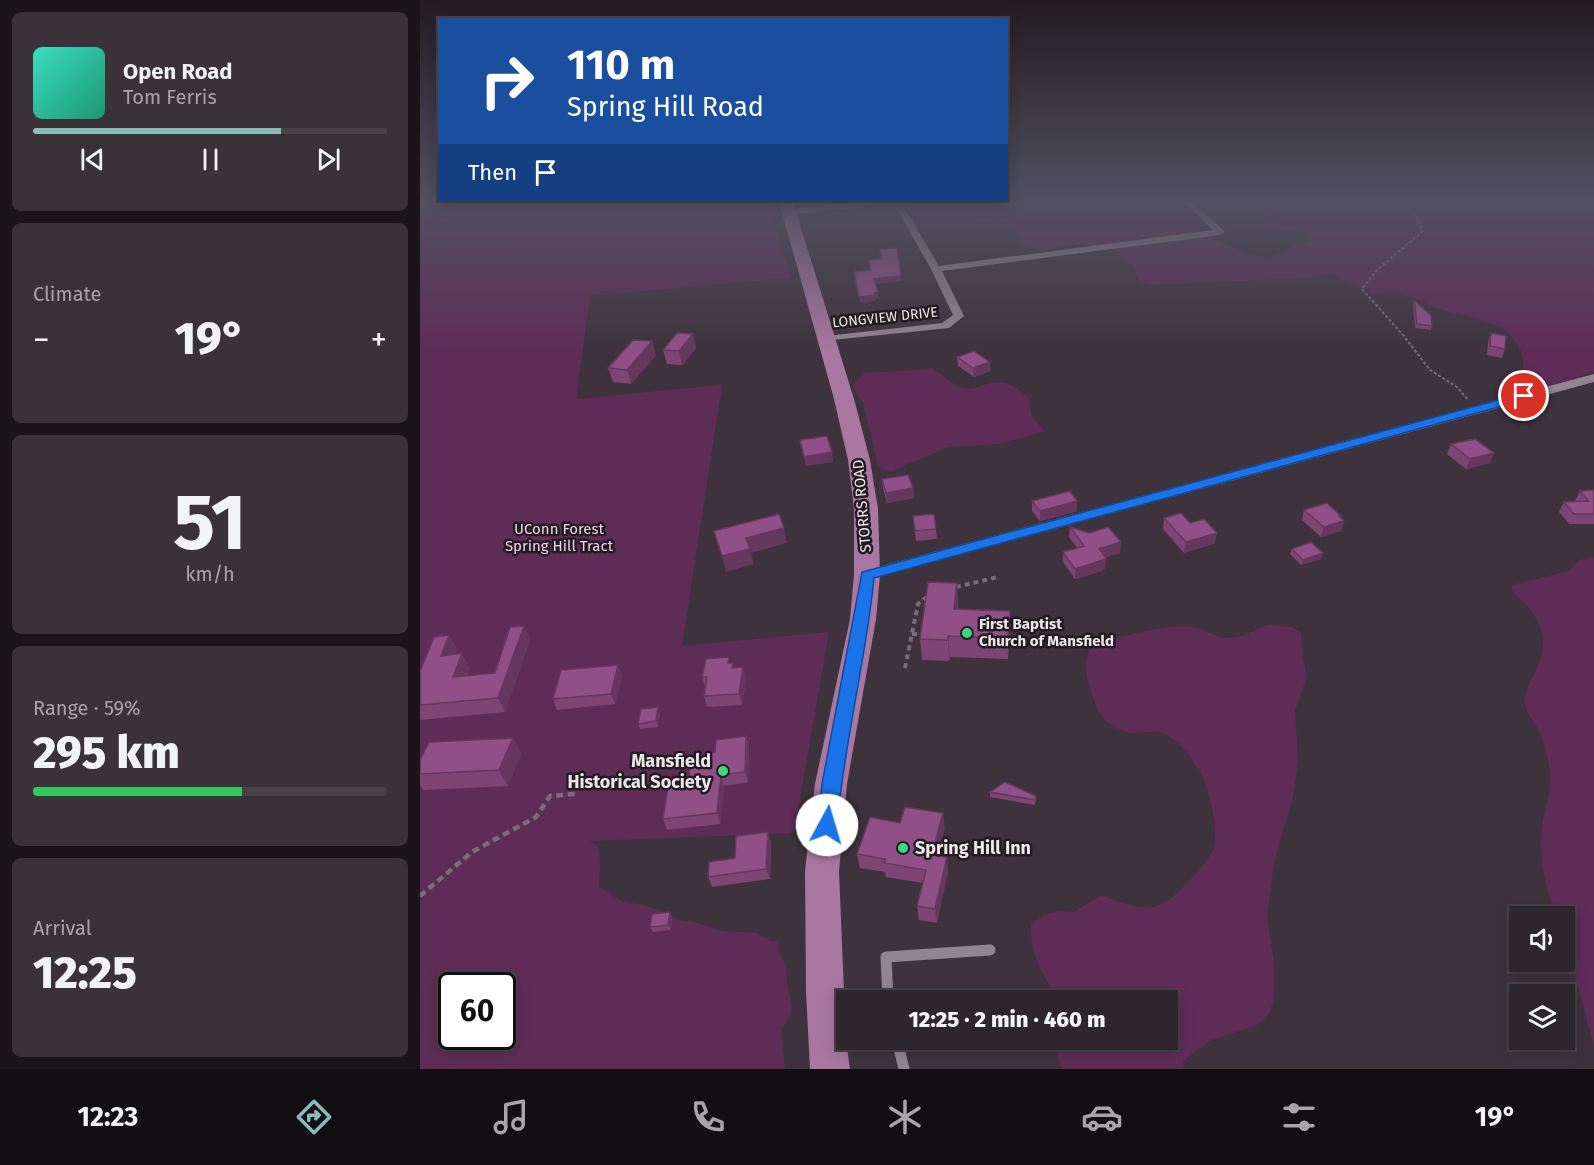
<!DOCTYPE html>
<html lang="en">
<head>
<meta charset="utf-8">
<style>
	:root { --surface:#2e262d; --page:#3a3239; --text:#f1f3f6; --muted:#a7a5aa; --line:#494349; --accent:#8bbbb9 }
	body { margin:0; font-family:"Fira Sans",sans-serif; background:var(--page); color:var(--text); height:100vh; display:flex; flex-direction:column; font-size:22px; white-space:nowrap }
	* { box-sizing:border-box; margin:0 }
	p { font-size:20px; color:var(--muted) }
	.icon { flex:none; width:33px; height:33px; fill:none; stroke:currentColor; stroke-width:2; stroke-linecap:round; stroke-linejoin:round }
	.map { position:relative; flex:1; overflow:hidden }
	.drawer { display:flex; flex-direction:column; gap:12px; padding:12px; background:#191519; width:420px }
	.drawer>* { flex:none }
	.banner { position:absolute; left:18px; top:18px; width:570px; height:183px; border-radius:0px; box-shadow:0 3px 15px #0003,0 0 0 2px var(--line); background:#1a4fa0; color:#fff; overflow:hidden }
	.tools { position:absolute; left:1089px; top:906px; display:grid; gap:12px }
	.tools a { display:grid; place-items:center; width:66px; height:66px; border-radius:0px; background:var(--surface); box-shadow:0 3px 15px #0003,0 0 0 2px var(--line); font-size:30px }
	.speed { position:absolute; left:18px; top:972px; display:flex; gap:12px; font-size:30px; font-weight:700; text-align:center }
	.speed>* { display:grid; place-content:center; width:78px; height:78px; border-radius:50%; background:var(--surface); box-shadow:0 3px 15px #0003,0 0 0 2px var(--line); line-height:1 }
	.speed .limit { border:3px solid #111; border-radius:9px; background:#fff; color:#111 }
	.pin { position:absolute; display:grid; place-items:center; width:51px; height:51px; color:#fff; margin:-26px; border:3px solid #fff; border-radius:50%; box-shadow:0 2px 6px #0007 }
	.me { position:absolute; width:66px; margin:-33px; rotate:6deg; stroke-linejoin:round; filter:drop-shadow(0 0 4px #0008) }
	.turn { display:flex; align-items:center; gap:21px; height:126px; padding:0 30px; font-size:27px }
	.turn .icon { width:78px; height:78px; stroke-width:2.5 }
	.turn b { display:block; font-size:42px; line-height:51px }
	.then { display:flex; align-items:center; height:57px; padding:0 30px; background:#0003; gap:12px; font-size:22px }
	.big { font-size:45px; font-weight:800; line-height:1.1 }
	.drawer .widget { flex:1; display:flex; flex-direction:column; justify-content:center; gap:9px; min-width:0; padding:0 21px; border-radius:9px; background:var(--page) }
	.drawer .dial { align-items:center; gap:0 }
	.dial b { font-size:78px; line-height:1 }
	.song { display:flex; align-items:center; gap:18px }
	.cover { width:72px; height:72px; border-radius:9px; background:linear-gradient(135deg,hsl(170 70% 55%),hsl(160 70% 35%)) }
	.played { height:6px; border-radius:3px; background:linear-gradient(90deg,var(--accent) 70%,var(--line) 70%) }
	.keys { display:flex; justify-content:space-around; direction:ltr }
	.heat { display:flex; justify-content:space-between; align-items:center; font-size:33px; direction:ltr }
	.charge { height:9px; border-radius:4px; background:linear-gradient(90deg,#34c759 59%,var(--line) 0) }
	.trip { position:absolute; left:416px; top:990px; width:342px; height:60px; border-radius:0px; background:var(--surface); box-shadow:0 3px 15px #0003,0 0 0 2px var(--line); font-weight:800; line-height:60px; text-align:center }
	.menu { display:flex; height:96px; justify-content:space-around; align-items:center; background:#120f12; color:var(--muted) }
	.menu .icon { width:42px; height:42px }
	.menu .current { color:var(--accent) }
	.menu b { font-size:27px; color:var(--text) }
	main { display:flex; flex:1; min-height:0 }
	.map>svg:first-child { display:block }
	.green { fill:#5f2c58; fill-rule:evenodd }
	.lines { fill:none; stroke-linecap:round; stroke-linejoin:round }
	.path-far2 { stroke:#786e76; stroke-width:2; stroke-dasharray:3 2; stroke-linecap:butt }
	.path-far1 { stroke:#786e76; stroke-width:4; stroke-dasharray:5 4; stroke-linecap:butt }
	.path { stroke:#786e76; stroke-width:4.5; stroke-dasharray:7 4.5; stroke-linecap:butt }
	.lane { stroke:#938590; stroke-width:11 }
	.street { fill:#938590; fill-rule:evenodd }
	.primary { fill:#a977a1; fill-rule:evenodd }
	.wall { fill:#7d4474 }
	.shaded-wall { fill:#66375e }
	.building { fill:#914f87; stroke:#66375e; stroke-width:1.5 }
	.route { fill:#1a73e8; stroke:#114b97; stroke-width:1.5 }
	.poi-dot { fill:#3ed77d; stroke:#221c21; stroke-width:2 }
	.labels { text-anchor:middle; stroke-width:5; stroke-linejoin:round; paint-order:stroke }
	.far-street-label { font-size:14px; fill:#eee6ec; stroke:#221c21 }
	.street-label { font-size:15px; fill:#eee6ec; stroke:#221c21 }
	.park-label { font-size:15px; fill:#f4cfed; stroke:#221c21 }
	.poi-label { font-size:15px; font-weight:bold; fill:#eee6ec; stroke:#221c21; text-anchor:start }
	.near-poi-label { font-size:18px; font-weight:bold; fill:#eee6ec; stroke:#221c21; text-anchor:end }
</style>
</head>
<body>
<main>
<section class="drawer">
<div class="widget">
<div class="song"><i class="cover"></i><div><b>Open Road</b><p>Tom Ferris</p></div></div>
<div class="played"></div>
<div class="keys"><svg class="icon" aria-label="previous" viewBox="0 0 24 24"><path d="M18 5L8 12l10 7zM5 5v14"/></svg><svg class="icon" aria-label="pause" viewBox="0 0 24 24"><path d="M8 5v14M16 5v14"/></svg><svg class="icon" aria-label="next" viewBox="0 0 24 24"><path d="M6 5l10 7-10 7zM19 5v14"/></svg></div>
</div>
<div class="widget"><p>Climate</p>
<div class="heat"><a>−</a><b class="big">19°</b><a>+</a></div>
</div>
<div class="widget dial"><b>51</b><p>km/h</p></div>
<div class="widget"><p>Range · 59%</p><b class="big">295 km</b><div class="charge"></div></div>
<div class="widget"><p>Arrival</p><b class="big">12:25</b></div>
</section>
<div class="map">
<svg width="1174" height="1069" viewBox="0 0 1174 1069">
	<rect width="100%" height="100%" fill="#3e333c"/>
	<path class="green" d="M0,202H349L370,278L170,296L156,399L302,385L262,646L409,632L374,833L170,841L177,846L180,858L179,887L202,901L231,907L257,920L274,922L303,931L337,933L351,941H359C357,956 363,955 366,967C367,972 366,977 367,981C370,1004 378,1009 361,1029L365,1069H0ZM32,986H82V1036H32Z
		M485,202H762L793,239L828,254L848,258L867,251L875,244L887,242L890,238C878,226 852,232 837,225L861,216L863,209L854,202H1174V372C1151,378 1125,395 1103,378C1110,324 1063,321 1023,310C1010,307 998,298 984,295C972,293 959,296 948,292L950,289C938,288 923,284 915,274L867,279L730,285L718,280L714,267L690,248L662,245L641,246L625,250L611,249L601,245L604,240L599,235L573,222L499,221L488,212Z
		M512,369C524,374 533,388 549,389C555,389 561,385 567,384C588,379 594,387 609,397L611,415L624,431L580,444L528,447L470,472L458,466L443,403L432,386L444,373Z
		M1174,557V1045L1145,942L1144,916H1135C1126,888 1118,857 1122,827C1124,811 1131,793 1130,777C1130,761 1124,743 1118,729C1114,721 1106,713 1105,705C1104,692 1109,685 1114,675C1132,638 1122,617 1092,592V585L1149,571L1160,560Z
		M848,625L872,627L881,633L883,658L887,677L875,710L878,762L873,796L854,862L847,917L854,964V998L849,1014L837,1025L789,1041L763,1061L764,1069H643L638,1060L633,1040H747V1000H638C623,973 610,957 611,924L624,915L639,911L654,912L681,895C703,903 729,916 750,899C763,889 789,862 794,847C799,834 790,793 784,780C778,765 763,746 750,737C738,727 724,734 710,733C703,732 691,725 686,721C677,714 667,682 666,671C665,663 668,655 670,648C688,638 753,623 773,627C785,629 797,638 808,638C822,639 835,629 848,625Z"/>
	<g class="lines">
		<path class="path-far2" d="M983,202L999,220L1002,232L958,269L942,289L983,335L1010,370L1037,387L1048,400"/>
		<path class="path-far1" d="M536,587L578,577
			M492,634H504
			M485,668L498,604L509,595"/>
		<path class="path" d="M0,896L52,852L116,817L130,796L155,794"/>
		<path class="lane" d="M468,1000L466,957L570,950
			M537,1000L572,995
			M477,1040L484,1069"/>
		<path class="street" d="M434,202H461L457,205L369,215L365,212L369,209Z
			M473,202H481L519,266L793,230L764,202H773L805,232L800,235L522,271L544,316L529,328L402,341V337L406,336L522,323L533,315L511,269Z
			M1174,374V382L447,580L441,579L439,575L441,571L447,570Z"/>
		<path class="primary" d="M359,202H373L434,399L450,460L458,509L460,575L456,619L427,784L419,871L426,1040L430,1069H390L386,992L385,871L395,784L430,619L434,575V509L428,460L414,399Z"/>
	</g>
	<path class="wall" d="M994,300L1012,326L1011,330L995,328L993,304Z
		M1071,333L1085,349L1082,358L1067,355L1068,342Z
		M276,348L262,365L247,364L243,350Z
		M236,355L211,384L193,382L188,368Z
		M537,357L570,371L554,377L538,366Z
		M1031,444L1074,453L1070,463L1046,469L1027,454Z
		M462,479L493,488L494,498L467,503L463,489Z
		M1174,490V524H1149L1139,512L1144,502H1156L1155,501L1160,491Z
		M612,501L657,511L620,521L612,511Z
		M884,510L921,518V531L901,537L882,520Z
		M493,516L516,529L517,539L496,541Z
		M744,518L770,523L795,543L764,553L743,529Z
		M650,527L700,553L685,557V568L682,571L655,579L643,562V552L657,548L649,537Z
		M872,549L901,559L881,565L870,554Z
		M538,603V609L590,611L588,659L530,657L529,661L502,660L500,639Z
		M104,626L110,640L85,712L0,720V671L29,635L37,649L35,654L50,668L47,676L75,673Z
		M311,663L314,668L323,667L326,678L322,705L287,707L284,696L285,687L282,677Z
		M198,665L202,676L195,704L137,710L133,699Z
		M240,713L238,727L220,729L218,724Z
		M326,736L329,747L328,782L304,786L300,824L247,830L243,819L268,784L295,752Z
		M93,738L101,754L88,786L3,790L0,785V760Z
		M570,792L616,796V801L614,805L570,797Z
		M480,823L525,828L517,856L528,871L517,923L499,920L497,906L503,883L466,877L465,872L440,868L437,854Z
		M348,832L351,843L350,879L292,887L288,877Z
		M250,912L252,917L251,930L233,932L230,927Z"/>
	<path class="shaded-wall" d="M481,276L482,281L454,284V279Z
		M458,292L459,298L455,299V301L440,303L439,297Z
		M273,334L276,348L262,365L259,351Z
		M232,341L236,355L211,384L207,370Z
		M570,362V371L554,377L553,368Z
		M412,452L413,462L386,466L384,457Z
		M1074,453L1070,463L1046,469L1050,459Z
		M493,488L494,498L467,503L466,493Z
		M657,501V511L620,521V511Z
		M919,516H921L919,522L924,521L921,531L901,537L904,527Z
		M364,528L367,543L331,553L334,564L306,572L302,556L326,538Z
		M797,533L795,543L764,553L766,542Z
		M701,542L700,553L678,559L679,549Z
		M903,553L901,559L881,565L883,560Z
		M686,558L685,568L682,571L655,579V569Z
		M537,583L538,603L535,629L534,609Z
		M590,611V631L588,659V638Z
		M104,626L110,640L85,712L78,698Z
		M29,635L37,649L29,670L21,656Z
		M528,636L530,657L529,661L528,640Z
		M42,653L50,668L41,691L33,677Z
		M198,665L202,676L195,704L191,694Z
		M323,667L326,678L322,705L319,694Z
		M238,707L240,713L238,727L236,721Z
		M326,736L329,747L328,782L325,772Z
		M93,738L101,754L88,786L79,770Z
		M301,775L304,786L300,824L297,813Z
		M523,813L525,828L513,869L512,855Z
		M348,832L351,843L350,879L346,869Z
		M527,857L528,871L517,923L515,909Z
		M250,912L252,917L251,930L248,925Z"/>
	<path class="building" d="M477,248L481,276L454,279L458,292L454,293V295L439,297L434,272L450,270L449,260L462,259L460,249Z
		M994,300L1011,315L1012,326L997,324Z
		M257,333L273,334L259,351L243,350Z
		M1071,333L1086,336L1085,349L1070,346Z
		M213,340L232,341L207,370L188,368Z
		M554,351L570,362L553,368L537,357Z
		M407,436L412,452L384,457L380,440Z
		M1055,439L1074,453L1050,459L1031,444Z
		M488,475L493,488L466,493L462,479Z
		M1174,490V514H1154L1144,502L1169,501L1160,491Z
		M650,491L657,501L620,511L612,501Z
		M907,503L921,516H919L924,521L904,527L884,510Z
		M761,513L770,523L784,519L797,533L766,542L744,518Z
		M359,514L364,528L326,538L330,549L302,556L294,531Z
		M514,514L516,529L495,531L493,516Z
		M650,527L669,533L688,527L701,542L679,549L686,558L683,560L655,569L643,552L664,546Z
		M891,542L903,553L883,560L872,549Z
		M508,582L537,583L534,609L590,611L588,638L528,636V640L500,639Z
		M104,626L78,698L0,705V671L14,637L29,635L21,656L42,653L33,677L75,673L90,627Z
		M309,657L308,663H313L312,668L323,667L319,694L284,696L287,677H282L286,659Z
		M198,665L191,694L133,699L141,670Z
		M238,707L236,721L218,724L221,709Z
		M326,736L325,772L301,775L297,813L243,819L248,786L268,784L271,756L295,752L296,740Z
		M93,738L79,770L0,774V760L9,742Z
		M585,782L616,796L615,800L570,792Z
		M485,807L523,813L512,855L527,857L515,909L497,906L506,870L464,863L465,859L437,854L450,817L480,823Z
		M348,832L346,869L288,877L289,862L315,858L316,836Z
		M250,912L248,925L230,927L232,914Z"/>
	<linearGradient id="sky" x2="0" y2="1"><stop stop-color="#221c21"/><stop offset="0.57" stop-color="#525061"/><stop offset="1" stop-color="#525061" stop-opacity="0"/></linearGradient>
	<rect width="1174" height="352" fill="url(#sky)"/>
	<path class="route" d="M1104,393L1108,394V399L454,578C446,661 424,742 417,825L414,831L407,834L401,831L398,825L402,784L442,572Z"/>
	<g class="poi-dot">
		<circle cx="547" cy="633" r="6"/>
		<circle cx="303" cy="771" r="6"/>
		<circle cx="483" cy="848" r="6"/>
	</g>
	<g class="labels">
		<g class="far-street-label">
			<text transform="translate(465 317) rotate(-6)" y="5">LONGVIEW DRIVE</text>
		</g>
		<g class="street-label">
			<text transform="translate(442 506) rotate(-95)" y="5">STORRS ROAD</text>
		</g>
		<g class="park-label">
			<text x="139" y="534">UConn Forest<tspan x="139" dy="17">Spring Hill Tract</tspan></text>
		</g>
		<g class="poi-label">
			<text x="559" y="629">First Baptist<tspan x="559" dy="17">Church of Mansfield</tspan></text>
		</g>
		<g class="near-poi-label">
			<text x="291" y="767">Mansfield<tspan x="291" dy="21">Historical Society</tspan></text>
			<text x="495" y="854" text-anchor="start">Spring Hill Inn</text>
		</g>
	</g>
</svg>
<div class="tools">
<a><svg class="icon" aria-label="sound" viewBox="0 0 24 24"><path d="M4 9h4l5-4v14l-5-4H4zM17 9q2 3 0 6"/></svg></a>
<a><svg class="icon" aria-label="layers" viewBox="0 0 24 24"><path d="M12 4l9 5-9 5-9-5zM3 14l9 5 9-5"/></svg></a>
</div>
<div class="speed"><div class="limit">60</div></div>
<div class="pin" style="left:1104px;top:396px;background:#d93025"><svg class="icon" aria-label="arrive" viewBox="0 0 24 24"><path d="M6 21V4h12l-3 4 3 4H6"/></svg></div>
<svg class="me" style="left:407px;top:825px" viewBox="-20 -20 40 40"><circle r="19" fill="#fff"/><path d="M0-13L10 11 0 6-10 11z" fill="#1a73e8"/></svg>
<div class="trip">12:25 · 2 min · 460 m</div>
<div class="banner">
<div class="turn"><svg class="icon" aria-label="right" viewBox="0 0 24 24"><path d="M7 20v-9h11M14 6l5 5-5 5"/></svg><div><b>110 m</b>Spring Hill Road</div></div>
<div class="then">Then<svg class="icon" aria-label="arrive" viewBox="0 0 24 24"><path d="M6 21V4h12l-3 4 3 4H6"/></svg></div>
</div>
</div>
</main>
<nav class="menu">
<b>12:23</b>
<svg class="icon current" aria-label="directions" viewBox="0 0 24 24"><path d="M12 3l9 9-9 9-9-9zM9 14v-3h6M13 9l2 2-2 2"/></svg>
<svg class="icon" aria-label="music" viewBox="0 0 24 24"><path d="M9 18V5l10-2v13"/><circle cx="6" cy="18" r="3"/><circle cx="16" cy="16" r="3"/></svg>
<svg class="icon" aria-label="phone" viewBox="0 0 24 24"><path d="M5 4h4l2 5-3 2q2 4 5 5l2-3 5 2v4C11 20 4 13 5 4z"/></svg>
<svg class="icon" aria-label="climate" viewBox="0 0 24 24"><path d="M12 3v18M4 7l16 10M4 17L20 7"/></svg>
<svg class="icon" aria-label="car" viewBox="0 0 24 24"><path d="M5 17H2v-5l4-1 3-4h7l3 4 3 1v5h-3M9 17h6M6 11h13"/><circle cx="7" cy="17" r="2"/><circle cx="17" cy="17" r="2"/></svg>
<svg class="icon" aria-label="filters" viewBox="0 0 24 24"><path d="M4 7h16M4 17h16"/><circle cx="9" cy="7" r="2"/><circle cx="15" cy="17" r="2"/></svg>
<b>19°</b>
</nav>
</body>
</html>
